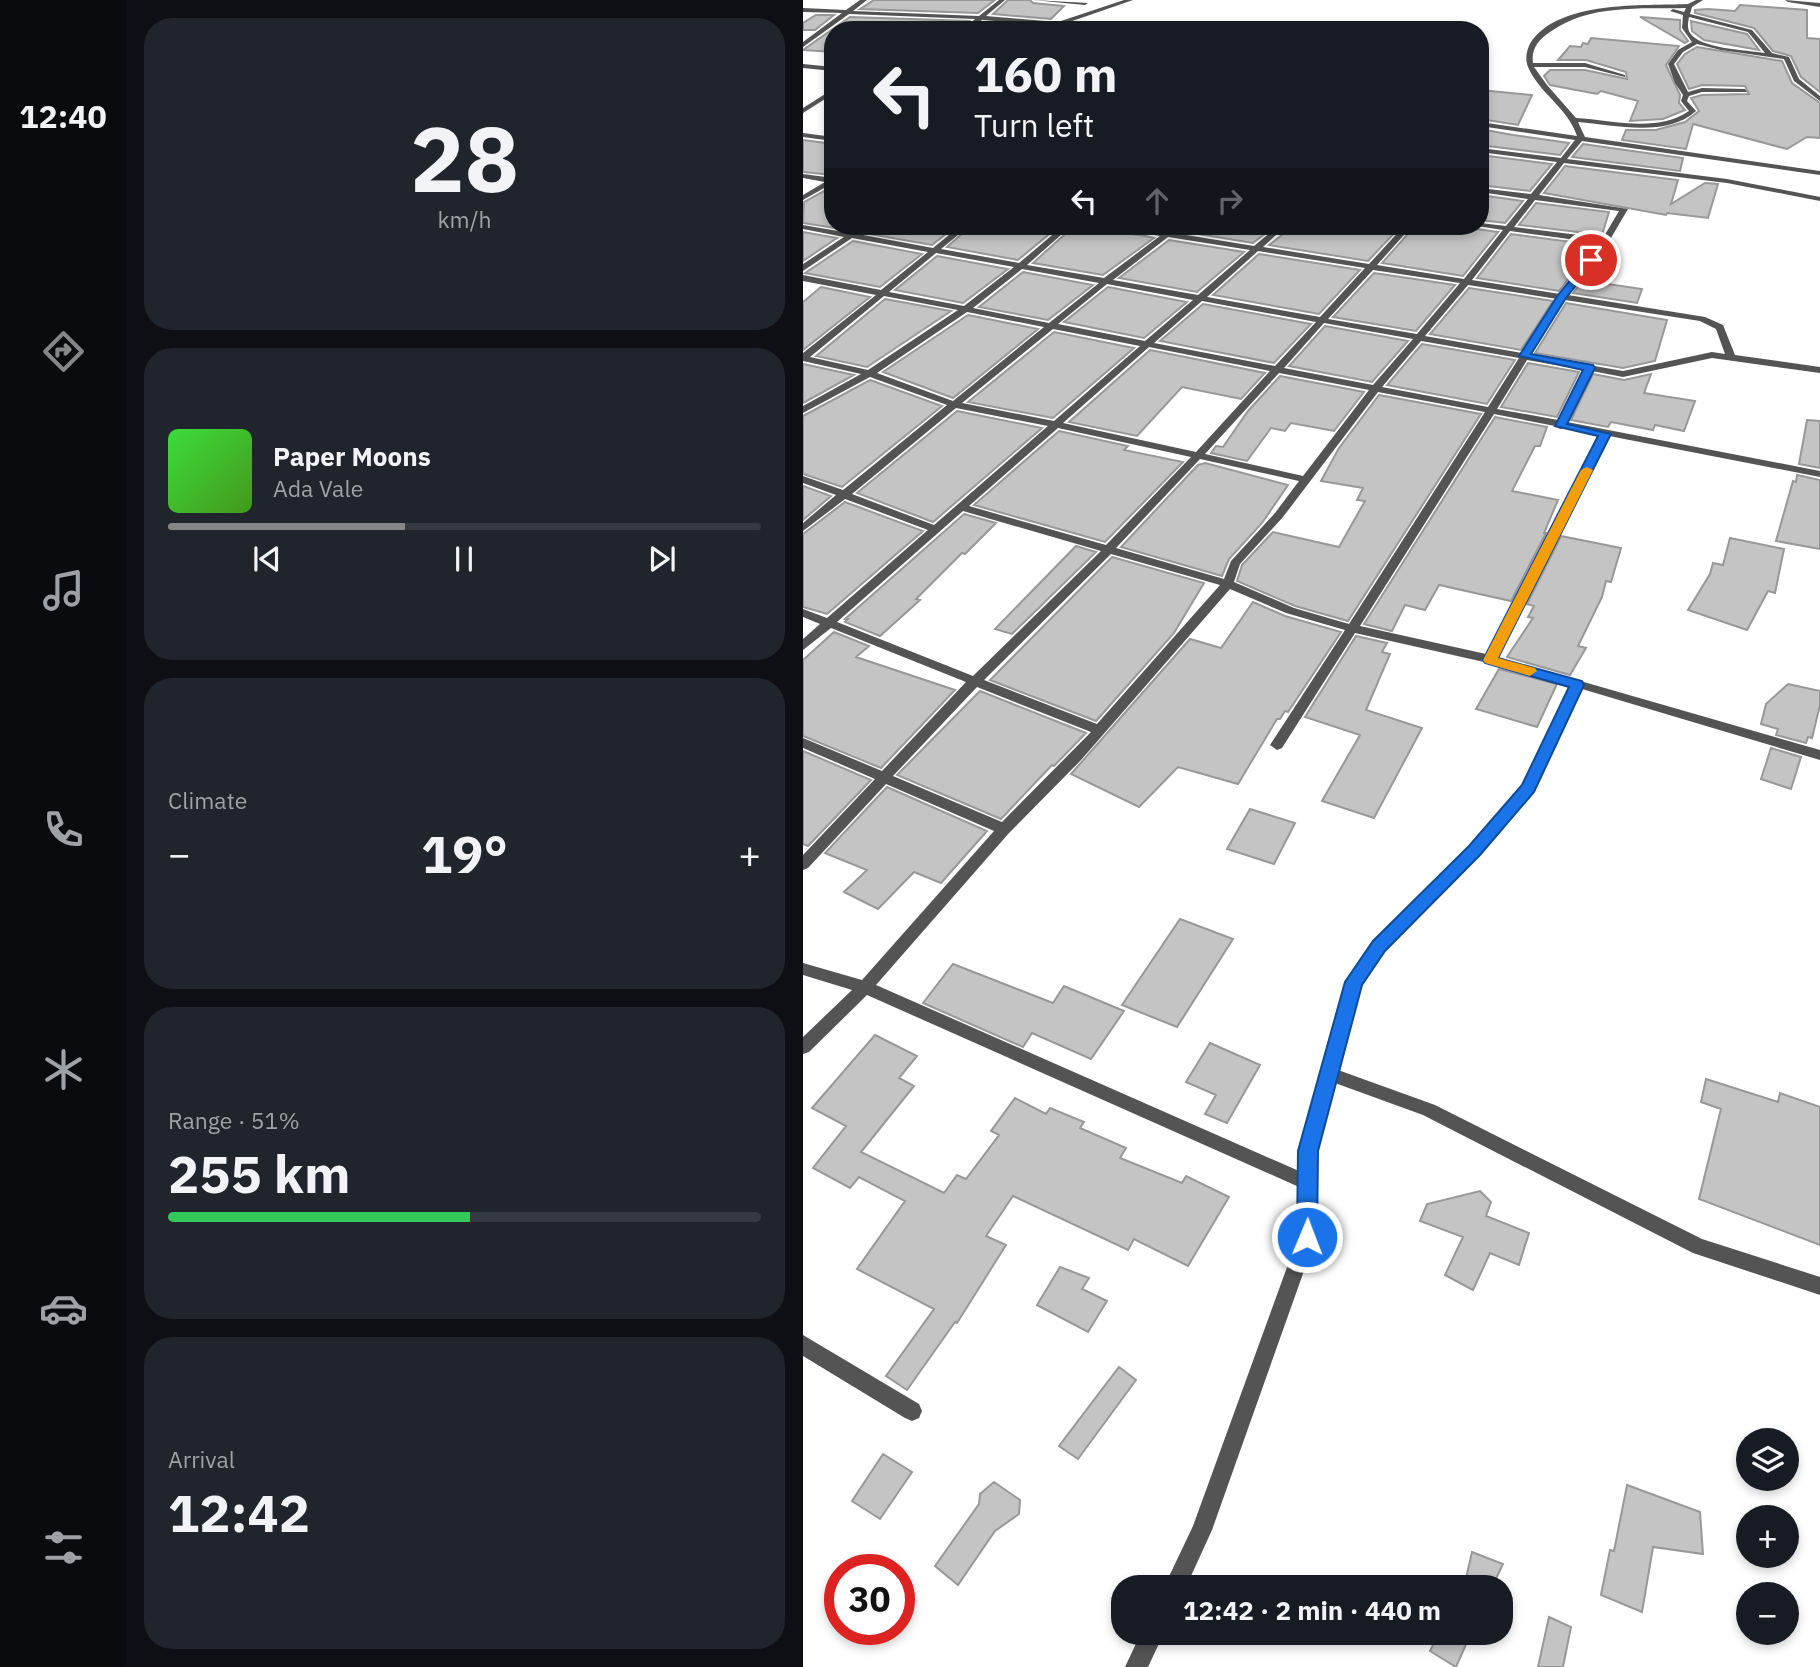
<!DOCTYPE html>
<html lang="en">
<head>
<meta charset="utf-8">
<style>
	:root { --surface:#171b24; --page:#20242c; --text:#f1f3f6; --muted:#9ea1a6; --line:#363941; --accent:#858687 }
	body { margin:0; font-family:"IBM Plex Sans",sans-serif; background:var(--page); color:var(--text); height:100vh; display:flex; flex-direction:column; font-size:26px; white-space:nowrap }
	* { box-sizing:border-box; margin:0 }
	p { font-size:23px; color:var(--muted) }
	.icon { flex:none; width:38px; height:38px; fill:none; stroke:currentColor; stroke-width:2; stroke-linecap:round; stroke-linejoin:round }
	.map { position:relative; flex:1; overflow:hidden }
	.details { display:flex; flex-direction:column; gap:18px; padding:18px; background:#0d0f14; width:677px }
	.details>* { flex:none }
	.hud { position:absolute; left:21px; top:21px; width:665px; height:214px; border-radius:28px; box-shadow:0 4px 10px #0003; background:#171b24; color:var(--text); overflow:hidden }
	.tools { position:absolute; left:933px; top:1428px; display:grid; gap:14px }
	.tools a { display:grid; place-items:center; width:63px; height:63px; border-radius:50%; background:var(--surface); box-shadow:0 4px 10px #0003; font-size:35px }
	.speed { position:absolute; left:21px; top:1554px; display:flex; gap:14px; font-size:35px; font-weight:700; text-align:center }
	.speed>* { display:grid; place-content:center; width:91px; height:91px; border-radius:50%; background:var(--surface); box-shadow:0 4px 10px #0003; line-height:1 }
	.speed .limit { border:10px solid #d22; background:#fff; color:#111 }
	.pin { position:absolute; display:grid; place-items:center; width:60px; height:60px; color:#fff; margin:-30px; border:4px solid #fff; border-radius:50%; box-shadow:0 2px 7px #0007 }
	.me { position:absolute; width:77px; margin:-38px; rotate:1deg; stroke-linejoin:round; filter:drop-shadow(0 0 5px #0008) }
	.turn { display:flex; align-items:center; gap:24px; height:147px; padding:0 35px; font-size:32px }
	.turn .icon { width:91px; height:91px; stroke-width:2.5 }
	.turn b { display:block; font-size:49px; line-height:60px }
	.lanes { display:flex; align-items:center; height:66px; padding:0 35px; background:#0003; justify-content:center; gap:35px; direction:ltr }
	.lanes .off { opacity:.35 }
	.big { font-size:52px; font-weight:700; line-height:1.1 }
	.details .card { flex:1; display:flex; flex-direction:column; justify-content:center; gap:10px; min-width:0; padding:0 24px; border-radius:28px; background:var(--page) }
	.details .dial { align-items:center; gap:0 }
	.dial b { font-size:91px; line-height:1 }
	.song { display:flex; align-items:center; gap:21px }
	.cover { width:84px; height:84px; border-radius:10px; background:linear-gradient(135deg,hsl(120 70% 55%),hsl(100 70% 35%)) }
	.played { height:7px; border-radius:4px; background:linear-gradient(90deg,var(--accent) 40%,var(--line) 40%) }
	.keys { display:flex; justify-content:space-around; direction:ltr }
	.heat { display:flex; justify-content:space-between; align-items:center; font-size:38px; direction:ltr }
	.charge { height:10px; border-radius:5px; background:linear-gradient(90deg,#34c759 51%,var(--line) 0) }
	.trip { position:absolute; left:308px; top:1575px; width:402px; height:70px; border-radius:28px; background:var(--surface); box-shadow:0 4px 10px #0003; font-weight:700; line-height:70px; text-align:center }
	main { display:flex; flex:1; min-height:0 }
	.menu { display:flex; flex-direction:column; width:126px; justify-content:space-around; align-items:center; background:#090b0e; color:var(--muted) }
	.menu .icon { width:49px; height:49px }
	.menu .on { color:var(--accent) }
	.menu b { font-size:32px; color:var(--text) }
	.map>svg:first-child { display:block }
	.building { fill:#c4c4c4; stroke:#989898; stroke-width:2 }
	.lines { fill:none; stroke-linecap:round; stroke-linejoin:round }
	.street { fill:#545454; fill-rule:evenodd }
	.route { fill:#1a73e8; stroke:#114b97; stroke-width:2 }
	.slow { fill:#f59e0b }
</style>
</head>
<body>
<main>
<nav class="menu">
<b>12:40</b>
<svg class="icon on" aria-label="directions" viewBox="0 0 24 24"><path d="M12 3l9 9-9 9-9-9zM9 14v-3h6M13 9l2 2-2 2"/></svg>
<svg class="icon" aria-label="music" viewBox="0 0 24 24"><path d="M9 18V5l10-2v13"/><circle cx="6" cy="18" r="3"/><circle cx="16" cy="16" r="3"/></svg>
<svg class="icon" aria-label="phone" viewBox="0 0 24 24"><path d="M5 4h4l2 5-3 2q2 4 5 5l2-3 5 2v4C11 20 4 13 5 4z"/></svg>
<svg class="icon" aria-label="climate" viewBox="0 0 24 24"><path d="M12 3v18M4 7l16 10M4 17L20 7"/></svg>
<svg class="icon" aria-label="car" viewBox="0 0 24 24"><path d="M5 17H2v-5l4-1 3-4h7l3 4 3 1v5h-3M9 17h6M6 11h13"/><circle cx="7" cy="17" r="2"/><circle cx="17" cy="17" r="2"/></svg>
<svg class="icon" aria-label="filters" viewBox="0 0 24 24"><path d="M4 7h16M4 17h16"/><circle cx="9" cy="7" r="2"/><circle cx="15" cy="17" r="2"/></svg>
</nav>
<section class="details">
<div class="card dial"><b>28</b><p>km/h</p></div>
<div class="card">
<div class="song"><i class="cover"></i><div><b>Paper Moons</b><p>Ada Vale</p></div></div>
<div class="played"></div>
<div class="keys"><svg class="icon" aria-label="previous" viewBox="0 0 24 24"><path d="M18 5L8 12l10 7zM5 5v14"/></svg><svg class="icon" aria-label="pause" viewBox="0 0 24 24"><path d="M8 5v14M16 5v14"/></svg><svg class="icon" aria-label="next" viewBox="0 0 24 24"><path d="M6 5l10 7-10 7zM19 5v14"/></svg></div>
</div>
<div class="card"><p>Climate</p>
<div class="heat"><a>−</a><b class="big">19°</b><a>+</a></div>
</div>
<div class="card"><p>Range · 51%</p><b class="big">255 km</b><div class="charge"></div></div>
<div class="card"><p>Arrival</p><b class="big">12:42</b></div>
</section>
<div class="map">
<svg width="1017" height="1667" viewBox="0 0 1017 1667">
	<rect width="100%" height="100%" fill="#fff"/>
	<path class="building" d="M71,0H192L175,13L57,9Z
		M205,0H227L230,3L261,6L248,19L190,14Z
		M937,5L1004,10V38L1017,39V92L998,77L988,56L970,51L951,28L892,13V10L905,9L932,11Z
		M13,15H31L12,30H0V23Z
		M47,17L166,21L157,30H30V52L0,50Z
		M837,17L877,20V30L885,41L882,43Z
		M888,21L944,34L956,50L901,40L889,31Z
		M180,23L239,27L237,30H171Z
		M788,38L876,46L863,65L877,95L876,103L882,110L860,119L827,121L835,101L798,91L794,94L747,85L741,76L747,70H782L824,79L823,72L783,60H755L767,46L778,47L780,43L785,44Z
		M894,47L979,61L989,83L1017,103V138L1004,137L984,149L890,124L883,149L819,140L823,130H853L882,122L896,111L888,98L899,95L946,94L942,86L899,85L886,89L874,64L882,54Z
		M677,90L729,95L715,125L677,119Z
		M677,129L710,135L766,143L757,155L677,145Z
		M0,140L30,144V175L0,172Z
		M780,144L815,149L880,158L877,171L769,157Z
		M677,155L749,164L727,191L677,185Z
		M762,166L875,180L868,204L902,183L915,184L905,218L864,213L863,215L741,193Z
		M30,186V226H52L45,230L0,223L1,202Z
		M677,195L720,201L702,223L677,220Z
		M733,203L806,212L799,235L716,225Z
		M68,226H153L129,245L61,233Z
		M168,226H256L215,260L144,247Z
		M271,226L343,236L351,238L300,275L230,263Z
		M381,226H448L468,229L450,243L377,231Z
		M519,226H598L565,261L466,245L488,228L515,232Z
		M612,226H671L674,229L695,232L660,276L579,263Z
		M0,232L34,238L0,261Z
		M708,234L791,245L756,291L674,278Z
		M366,240L441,252L394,292L316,278Z
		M50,241L119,254L77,287L2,273Z
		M456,254L557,270L516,314L410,295Z
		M134,256L205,269L160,303L92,290Z
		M787,271L784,281L839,289L834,303L770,293Z
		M220,272L290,285L245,320L176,307Z
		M571,273L652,285L613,331L530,317Z
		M18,287L67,297L0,350V302Z
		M305,287L384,302L341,338L261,322Z
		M666,288L750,301L718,350L627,334Z
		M82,299L148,311L64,367L13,356Z
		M763,303L864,320L852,361L820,368L732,353Z
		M400,304L508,324L471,363L357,341Z
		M165,315L235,329L150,398L80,372Z
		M522,326L605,341L569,382L486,366Z
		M251,332L331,348L250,418L165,402Z
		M619,344L712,360L684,404L584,385Z
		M347,350L462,373L438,399L379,387L334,436L266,422Z
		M725,363L776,372L754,417L698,407Z
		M0,364L51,375L0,403Z
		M790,374L821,380L848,374L841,393L892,401L881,431L852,425L850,430L808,422L805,427L768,420Z
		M477,376L561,392L531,431L488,423L482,431L468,428L444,461L408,453L413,446L420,447L445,411Z
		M67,380L139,406L39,487L0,474V416Z
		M576,395L678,414L545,621L492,606L434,581L439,565L470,532L536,547L562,501L554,500L560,488L518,481L536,448Z
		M154,411L239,428L130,522L54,493Z
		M692,417L744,427L737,446H732L709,491L755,500L741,533H743L708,601L636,585L622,610L602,605L589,631L561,624Z
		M1004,420L1017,421V468L996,464Z
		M256,431L325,446L321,450L380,462L302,542L171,505Z
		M402,463L485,485L459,523L426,559L419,576L318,547L395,465Z
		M994,475L1017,480V549L973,541L990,481L993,482Z
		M0,486L28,496L0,520Z
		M42,502L120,531L24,614L0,607V534Z
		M161,514L193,523L162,554L159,553L113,599L117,600L77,636L42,622L45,619H42Z
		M758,536L818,548L808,582L803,581L799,597L775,646L783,648L767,675L704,657L730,618L725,617L731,606L724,604Z
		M927,538L981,549L972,593L965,591L944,630L885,610L907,574L910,563L920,565Z
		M273,546L293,552L209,634L192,629Z
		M309,557L401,583L371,633L293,721L187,680Z
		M450,602L482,616L538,632L485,712L482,711L477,719H474L435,784L375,767L336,807L268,774L387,639L418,648Z
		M31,632L66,646L53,657L152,690L78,768L0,736V660Z
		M553,636L584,643L579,652L587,654L563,710L619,728L571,818L519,801L557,735L502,717Z
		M696,669L754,684L734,727L673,709Z
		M985,684L1017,691V705L1009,738L1005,737L1003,743L973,735L975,729L958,724L963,704Z
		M177,691L283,733L251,766L249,765L198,819L94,775Z
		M968,748L998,757L988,789L958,779Z
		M0,751L68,780L5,846L0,844Z
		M84,787L184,831L138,883L111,872L75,909L41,892L64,870L22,853Z
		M447,809L492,823L471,864L424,849Z
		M377,919L430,939L374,1027L319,1005Z
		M150,964L250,1003L261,986L321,1011L288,1059L229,1033L220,1047L120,1003Z
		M72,1035L114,1056L96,1078L111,1086L58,1152L141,1193L154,1175L163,1179L196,1135L188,1131L212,1098L243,1114L247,1108L281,1122L277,1128L323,1148L317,1158L379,1183L383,1176L426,1197L385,1266L331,1239L325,1250L210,1196L183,1236L203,1245L154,1323L152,1322L104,1390L83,1376L131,1309L54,1269L102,1201L56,1177L47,1188L10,1168L43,1126L9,1108Z
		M407,1043L457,1065L424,1123L402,1114L413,1095L383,1082Z
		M903,1079L975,1102L977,1093L1017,1107V1245L896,1199L918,1109L898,1102Z
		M677,1191L688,1202L683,1216L726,1233L716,1265L687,1253L670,1290L642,1275L660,1237L617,1221L624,1204Z
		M257,1267L286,1278L279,1289L304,1301L285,1332L234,1305Z
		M316,1367L333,1380L275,1459L256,1446Z
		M80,1454L109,1472L77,1519L49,1501Z
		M191,1482L217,1500L216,1514L192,1531L155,1585L132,1566L176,1504L177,1494Z
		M824,1485L897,1512L900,1554L850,1547L839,1612L798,1595L807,1550L811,1551Z
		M669,1552L700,1564L689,1587H661Z
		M746,1617L768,1627L760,1667H735Z
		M636,1633H668L653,1667L627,1651Z"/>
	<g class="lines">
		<path class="street" d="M57,0H64L50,11L176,16L196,0H202L183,16L255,22L321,0H330L255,26L179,20L167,30H160L172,19L46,14L0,47V42L39,13L0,12V8L43,10Z
			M230,0L285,3L282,5Z
			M893,0H900L889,7L887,14L949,30L969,53L986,57L996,79L1017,96V101L991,81L981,59L918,50L894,44L880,52L871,64L885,92L899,88L942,89L944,92H899L886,96L884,101L893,111C863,138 812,125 775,122L782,137L1017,171V175L779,141L764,159L924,179L1017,197V201L924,183L761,163L736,195L825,209L805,243L765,295L902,317L920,325L932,355L1017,367V373L909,358L820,377L789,371L764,422L1017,471V477L806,436L694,657L1017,750V760L779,689L730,791L676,855L581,950L558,985L535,1070L632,1105L899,1239L1017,1277V1295L890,1253L620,1115L532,1083L514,1151L513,1237L409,1530L383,1587H361L390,1526L495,1237L496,1187L64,995L6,1052L0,1054V1037L49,990L0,975V963L59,980L191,831L83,784L5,868L0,870V855L72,779L0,748V738L79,771L163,682L28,628L0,650V639L17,624L0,617V609L24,618L125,530L42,499L0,531V523L33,495L0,483V476L40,490L144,405L67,377L0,413V406L58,374L0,361V353L73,295L0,281V275L78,290L125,252L49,238L0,271V264L41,237L0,229V225L46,233L57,226H66L55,234L130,248L157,226H166L138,249L216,263L260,226H268L224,265L301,278L357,236L309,228L305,226H323L362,232L370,226H379L371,233L451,246L475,226H483L460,247L566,264L601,226H609L574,265L661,279L700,230L674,226H677V223L703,226L725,199L677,192V188L728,194L754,162L677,152V148L758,158L772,140L677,126V122L774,136C765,108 736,93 725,67C722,60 723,50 728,42C757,0 840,6 885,4ZM883,8L881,12L870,9L867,11L880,15L879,28L889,42L875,50L865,64L872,83L880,95L878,101L886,111C855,133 808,120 773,118L744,85L731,67H782L822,77V75L782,63H730C728,49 735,40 747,32C786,4 837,9 883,8ZM886,17L945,32L962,53C944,50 897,49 887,33C884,28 885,23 886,17ZM732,200L816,211L800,238L711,227ZM707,231L796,243L757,294L669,280ZM365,237L447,250L395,295L310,280ZM455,251L562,268L517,317L404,297ZM133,253L211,267L161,306L86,292ZM219,269L296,283L246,323L170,308ZM570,270L657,283L614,334L525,319ZM304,284L390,300L342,341L255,324ZM665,285L754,299L719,353L622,336ZM81,296L155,310L65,370L7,357ZM762,300L897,321L913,329L922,354L909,352L820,371L728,355ZM399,301L513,322L472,366L351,343ZM164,312L241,327L150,401L74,373ZM521,323L610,339L570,385L481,368ZM250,329L337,346L251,421L159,403ZM618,341L716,358L685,407L579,387ZM346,347L467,371L393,452L260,423ZM724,360L780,370L755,420L694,409ZM476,373L566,390L500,476L402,454ZM575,392L682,412L546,624L491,608L431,582L437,564L480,517ZM153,408L245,426L131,525L49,494ZM691,414L752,426L757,429L761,428L797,435L683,654L557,626ZM255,428L388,457L303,545L166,506ZM397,459L496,481L472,513L428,561L421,579L313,548ZM160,511L298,551L170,676L34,622ZM308,554L417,585L294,724L181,680ZM427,589L483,613L542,630L467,745L474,750L479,748L552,633L681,662L768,685L720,785L666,847L571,942L546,978L496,1151V1171L73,985L206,833L278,760ZM174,687L288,732L199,822L90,776Z
			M982,0L1017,3V7L985,2Z
			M0,64L30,67V71L0,68Z
			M30,89V94L0,113V108Z
			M0,133L30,137V141L0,137Z
			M0,174L30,178V183L0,200V195L22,182L0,178Z
			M0,1335L116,1404L119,1411L116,1418L109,1421L102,1418L0,1356Z
			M338,1633H361L345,1667H322Z"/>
	</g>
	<path class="route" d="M785,258L793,260L763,298L728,354L790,365L792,368L764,424L808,434L695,658L779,681L781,685L731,792L677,855L582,951L559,985L515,1151L514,1237L511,1244L504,1247L497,1244L494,1237L495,1151L542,982L570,941L666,846L719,785L766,687L682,663L680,660L795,436L752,426L780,370L716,356L755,295Z"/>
	<path class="slow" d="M784,467L790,470L695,658L732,668L734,671L727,676L682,663L680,660L778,470Z"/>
</svg>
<div class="tools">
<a><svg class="icon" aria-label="layers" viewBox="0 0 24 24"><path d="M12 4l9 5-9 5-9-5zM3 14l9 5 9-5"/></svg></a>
<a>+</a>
<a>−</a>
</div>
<div class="speed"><div class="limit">30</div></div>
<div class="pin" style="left:788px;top:260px;background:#d93025"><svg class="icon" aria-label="arrive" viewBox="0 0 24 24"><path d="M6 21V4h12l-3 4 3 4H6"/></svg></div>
<svg class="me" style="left:504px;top:1237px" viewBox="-20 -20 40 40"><circle r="17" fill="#1a73e8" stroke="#fff" stroke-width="3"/><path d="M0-11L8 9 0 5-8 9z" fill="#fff"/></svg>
<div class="trip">12:42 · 2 min · 440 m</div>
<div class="hud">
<div class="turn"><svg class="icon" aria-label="left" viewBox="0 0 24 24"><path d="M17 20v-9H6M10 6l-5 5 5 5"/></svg><div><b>160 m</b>Turn left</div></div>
<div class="lanes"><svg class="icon" aria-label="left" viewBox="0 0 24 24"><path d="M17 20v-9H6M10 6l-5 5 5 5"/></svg><svg class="icon off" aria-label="ahead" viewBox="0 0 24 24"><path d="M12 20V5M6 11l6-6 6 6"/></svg><svg class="icon off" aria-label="right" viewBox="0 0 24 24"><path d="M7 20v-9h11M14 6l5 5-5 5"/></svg></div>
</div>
</div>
</main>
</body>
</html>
